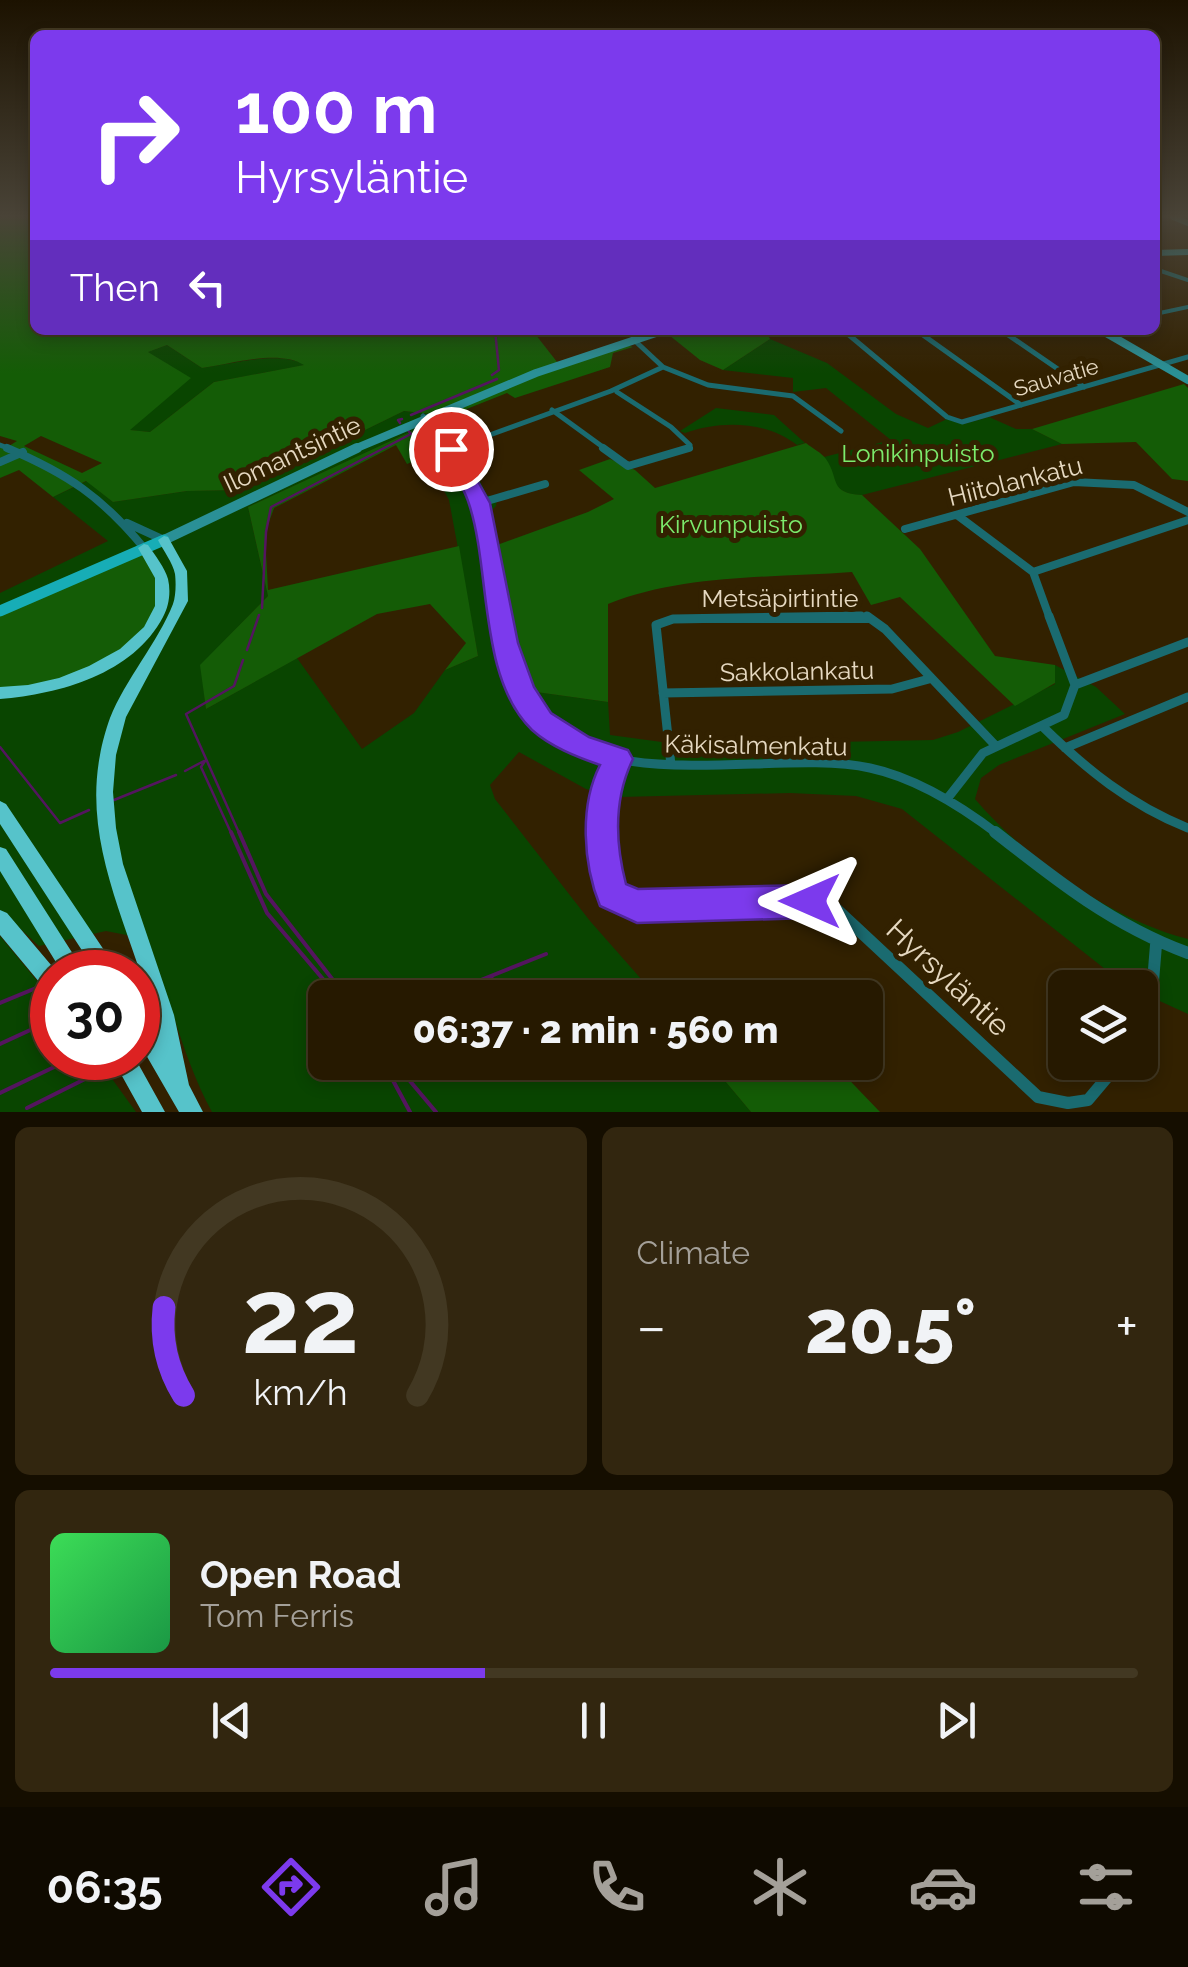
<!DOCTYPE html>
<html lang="en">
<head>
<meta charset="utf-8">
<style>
	:root { --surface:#261900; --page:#32260f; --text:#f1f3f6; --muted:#a4a099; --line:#423822; --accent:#7c3aed }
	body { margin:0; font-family:Raleway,sans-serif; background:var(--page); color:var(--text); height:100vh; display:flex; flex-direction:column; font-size:38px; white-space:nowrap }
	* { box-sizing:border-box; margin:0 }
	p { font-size:32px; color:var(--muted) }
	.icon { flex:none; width:55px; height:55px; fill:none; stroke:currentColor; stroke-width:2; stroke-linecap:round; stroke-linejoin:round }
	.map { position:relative; height:1112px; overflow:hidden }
	.panel { display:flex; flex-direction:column; gap:15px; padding:15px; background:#150e00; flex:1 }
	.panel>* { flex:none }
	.hud { position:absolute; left:30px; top:30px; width:1130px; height:305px; border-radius:15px; box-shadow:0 5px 15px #0003,0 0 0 2px var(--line); background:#7c3aed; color:#fff; overflow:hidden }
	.buttons { position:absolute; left:1048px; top:970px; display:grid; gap:20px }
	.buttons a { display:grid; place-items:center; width:110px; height:110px; border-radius:15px; background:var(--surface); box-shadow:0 5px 15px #0003,0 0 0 2px var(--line); font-size:50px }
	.speed { position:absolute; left:30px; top:950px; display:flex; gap:20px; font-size:50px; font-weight:700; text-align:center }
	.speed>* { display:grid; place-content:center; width:130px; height:130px; border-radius:50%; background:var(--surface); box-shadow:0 5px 15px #0003,0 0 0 2px var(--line); line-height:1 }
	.speed .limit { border:15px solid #d22; background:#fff; color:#111 }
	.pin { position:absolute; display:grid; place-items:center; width:85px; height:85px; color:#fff; margin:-42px; border:5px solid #fff; border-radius:50%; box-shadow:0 2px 10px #0007 }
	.me { position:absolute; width:110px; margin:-55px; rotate:270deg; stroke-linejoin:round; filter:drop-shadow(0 0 8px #0008) }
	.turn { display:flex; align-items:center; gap:35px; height:210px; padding:0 40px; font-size:45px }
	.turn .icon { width:130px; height:130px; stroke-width:2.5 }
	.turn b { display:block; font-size:70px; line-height:85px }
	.then { display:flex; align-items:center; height:95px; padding:0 40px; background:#0003; gap:20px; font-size:38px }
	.big { font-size:75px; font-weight:800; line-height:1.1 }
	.panel .card { flex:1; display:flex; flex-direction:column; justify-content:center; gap:15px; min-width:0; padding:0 35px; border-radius:15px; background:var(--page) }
	.panel .dial { align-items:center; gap:0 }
	.dial svg { height:260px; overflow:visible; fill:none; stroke:var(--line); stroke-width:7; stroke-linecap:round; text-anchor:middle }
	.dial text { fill:var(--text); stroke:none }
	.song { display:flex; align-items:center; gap:30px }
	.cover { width:120px; height:120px; border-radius:15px; background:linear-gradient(135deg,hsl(130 70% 55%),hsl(140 70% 35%)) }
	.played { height:10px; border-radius:5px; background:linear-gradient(90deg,var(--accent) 40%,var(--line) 40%) }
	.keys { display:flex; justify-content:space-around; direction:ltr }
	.heat { display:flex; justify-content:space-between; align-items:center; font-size:55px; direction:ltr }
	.panel .tiles { flex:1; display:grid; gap:15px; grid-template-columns:1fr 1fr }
	.card:last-child { grid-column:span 2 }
	.trip { position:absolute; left:308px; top:980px; width:575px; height:100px; border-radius:15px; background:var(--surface); box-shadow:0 5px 15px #0003,0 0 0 2px var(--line); font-weight:800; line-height:100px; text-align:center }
	.tab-bar { display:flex; height:160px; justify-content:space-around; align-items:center; background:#0f0a00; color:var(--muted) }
	.tab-bar .icon { width:70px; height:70px }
	.tab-bar .on { color:var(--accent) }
	.tab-bar b { font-size:45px; color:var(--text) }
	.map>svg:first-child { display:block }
	.green { fill:#094500; fill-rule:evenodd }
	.forest { fill:#145c06; fill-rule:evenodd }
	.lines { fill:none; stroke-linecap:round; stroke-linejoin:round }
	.stream-far1 { stroke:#54155f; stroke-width:2.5 }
	.stream { stroke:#54155f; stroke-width:4 }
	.street-far4 { stroke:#1a6b70; stroke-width:4 }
	.street-far3 { stroke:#1a6b70; stroke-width:5 }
	.street-far2 { stroke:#1a6b70; stroke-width:8 }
	.street-far1 { stroke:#1a6b70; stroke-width:9 }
	.street { stroke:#1a6b70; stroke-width:12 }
	.secondary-far2 { stroke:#2a9096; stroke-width:6 }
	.secondary-far1 { stroke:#2a9096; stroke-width:8 }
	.secondary { stroke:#2a9096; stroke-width:10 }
	.primary { stroke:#17adb6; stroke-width:11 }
	.highway { fill:#56c3ca; fill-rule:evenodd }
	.route { fill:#7c3aed; stroke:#51269a; stroke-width:2.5 }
	.labels { text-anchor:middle; stroke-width:10; stroke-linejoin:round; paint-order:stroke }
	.far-street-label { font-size:22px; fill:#e6d9c1; stroke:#322100 }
	.park-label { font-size:25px; fill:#7ceb6c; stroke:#322100 }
	.street-label { font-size:25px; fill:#e6d9c1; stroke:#322100 }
	.near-street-label { font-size:30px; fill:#e6d9c1; stroke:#322100 }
</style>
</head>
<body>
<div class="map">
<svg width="1188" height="1112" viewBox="0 0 1188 1112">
	<rect width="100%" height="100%" fill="#322100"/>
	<path class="green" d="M770,339L827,363L896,414L928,428L947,419L964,424L989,417L1016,429H1032L1062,444L862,495C830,494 836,478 824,457L891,440L826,388L793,392V378L723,370Z
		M167,345L202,368C233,364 278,350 306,365L214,382L150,432L128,430L190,378L147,352Z
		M716,408L774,415L805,443L797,445C766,421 721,420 685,433L680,431Z
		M404,411L449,416L439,420L440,424L467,455L487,495L497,497L496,506L490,512L512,642L529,691L608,702L610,735L684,745L933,740L958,732L1055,684V665L1096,687L1125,714L999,765L981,778L975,799C1025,858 1112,920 1188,939V1014L1140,992V988L1124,984L902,809L856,796L790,793L619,797L586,789L519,752L490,785L495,799L590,921L657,997L325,998V1062L710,1063L751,1112H212C182,1057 170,996 147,939L106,931L39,946L0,910V695L109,563L0,608V593L108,541L53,497L87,481L113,502L187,491L242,490ZM412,431L449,500L478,656L445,670L414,713L362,749L297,658L206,709L201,665L268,596L248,507Z
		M0,936L52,999V1058H97L136,1112H0Z"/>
	<path class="forest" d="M0,217H35V330H532L561,367L626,345L633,347L613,353L610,367L515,398L507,393L449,416L404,411L242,490L187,491L113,502L86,481L53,497L19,470L0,478V444L9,446L17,441L0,436ZM167,345L202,368C232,364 278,349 304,365L214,382L150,432L130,430L191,378L148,352ZM41,436L102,463L82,473L24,446Z
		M765,330L770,339L723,370L700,360L664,331Z
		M1184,384L1188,388V481L1172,479L1136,442L1062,444L1032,429Z
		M412,431L428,456L407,464L396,445L274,508L265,533L268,590L459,546L478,656L445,670L466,643L430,604L377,614L206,709L200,665L268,596L248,507Z
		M806,443C812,448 822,453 826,459C840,479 828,493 862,495L920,549L995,656L1055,665V683L1015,706L900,597L871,605L852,572C773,578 683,574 608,604V702L529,691L512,642L497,545L588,512L614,499L579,470L610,459L635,470L655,488Z
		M143,551L154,563L159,608L130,645L66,681L0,690V614Z
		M710,1063H833L880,1112H751Z"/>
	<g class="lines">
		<path class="stream-far1" d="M26,217L35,218
			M492,375L499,370L495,330
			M411,415L497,379
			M400,423L398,420L402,419
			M262,608L266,532L271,507L411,434L407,429
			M247,650L259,615
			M0,747L60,823L89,810
			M205,761L201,767L232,835
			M185,771L204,761
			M114,800L176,775
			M240,835L186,714L234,686L243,660"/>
		<path class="stream" d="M231,832L267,913L339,998
			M239,832L266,894L347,998
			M491,978L512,998
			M436,998L546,954
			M0,1003L41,986L52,1010
			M0,1044L52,1020
			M383,1062L410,1112
			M394,1062L436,1112
			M0,1093L73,1058
			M27,1108L87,1078L77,1058"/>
		<path class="street-far4" d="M1155,269L1188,280
			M1155,314L1188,307"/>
		<path class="street-far3" d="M843,330L947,417L962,422L1188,357
			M916,330L1021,405
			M1001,330L1084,387
			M663,367L708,385L793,396L841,431
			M617,392L671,427L690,445L684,450
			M552,410L607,450
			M423,416L453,450
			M0,445L13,450
			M451,449L611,391L663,367L633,339"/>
		<path class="street-far2" d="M7,448C68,474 102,497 144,548
			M451,448L476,500L501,619
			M603,448L628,466L689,448
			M0,462L23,452
			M480,503L545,484
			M957,515L1033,572L1050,619
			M127,523L164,540
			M905,529L1074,482L1134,485L1188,512
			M1033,572L1188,520
			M699,619H871"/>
		<path class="street-far1" d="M501,616C508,649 515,690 537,716C604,798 778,748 870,768C917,778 961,806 999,835
			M867,616L885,629L994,744
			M1075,685L1188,642
			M663,693L892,689L929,679
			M1042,726C1086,769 1130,805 1188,828
			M1065,748L1188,697
			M671,765L656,625L673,619L861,616
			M947,799L983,753L1064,715L1075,685L1049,616
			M603,835L606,791L618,759"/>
		<path class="street" d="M603,832L612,894L637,906L810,901L834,907L1038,1097L1068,1103L1088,1100L1120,1062
			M995,832C1057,881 1114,926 1188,953
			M1140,1033L1150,1018L1156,945"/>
		<path class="secondary-far2" d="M1173,217L1188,223
			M1155,253L1188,252"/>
		<path class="secondary-far1" d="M1101,330L1188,380
			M352,450L536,373L665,330"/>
		<path class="secondary" d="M164,540L357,448"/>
		<path class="primary" d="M0,611L164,540"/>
		<path class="highway" d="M164,536L168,537L187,571L188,601L126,717L116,755L113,792L116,828L123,864L174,1015L189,1085L203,1112H179L138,1041V1012L145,1015L158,1036C139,942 81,854 100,755C102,743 106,729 110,718C125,680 158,642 173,604C176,596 176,582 175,574C173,563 163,550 158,540Z
			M144,544L148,545C155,555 165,568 168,579C171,592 169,606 163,617C133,674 60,694 0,699V687L28,685L59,678L89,666L120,649L144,627L155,606V578L138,548Z
			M0,801L6,804L114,965L117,972H96L0,824Z
			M0,847L6,849L80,965L83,972H62L0,871Z
			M0,910L7,913L57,972H52V992L45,989L0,935Z
			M112,1058H135L165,1112H142Z"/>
	</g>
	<linearGradient id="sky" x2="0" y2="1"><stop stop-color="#1c1200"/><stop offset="0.58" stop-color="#494337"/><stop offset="1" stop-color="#494337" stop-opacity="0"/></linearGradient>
	<rect width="1188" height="373" fill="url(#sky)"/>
	<path class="route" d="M451,443L460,449L490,503L518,643L534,687L551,713L589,737L628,750L633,759C614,798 615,842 626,884L638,889L810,885L822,889L827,901L822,913L810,918L637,923L600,906C583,864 579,806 600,765C577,757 551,747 532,730C478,678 491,570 469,504C463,485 450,466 441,449Z"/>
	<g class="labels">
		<g class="far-street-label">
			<text transform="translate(1056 377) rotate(-16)" y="8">Sauvatie</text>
		</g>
		<g class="park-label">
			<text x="918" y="462">Lonikinpuisto</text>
			<text x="731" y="533">Kirvunpuisto</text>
		</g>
		<g class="street-label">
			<text transform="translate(292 454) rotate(-25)" y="9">Ilomantsintie</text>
			<text transform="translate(1015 481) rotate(-14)" y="9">Hiitolankatu</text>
			<text x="780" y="607">Metsäpirtintie</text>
			<text transform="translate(797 671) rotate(-1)" y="9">Sakkolankatu</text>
			<text transform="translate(756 745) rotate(1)" y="9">Käkisalmenkatu</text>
		</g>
		<g class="near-street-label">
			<text transform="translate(948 978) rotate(43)" y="10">Hyrsyläntie</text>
		</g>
	</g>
</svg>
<div class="buttons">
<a><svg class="icon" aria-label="layers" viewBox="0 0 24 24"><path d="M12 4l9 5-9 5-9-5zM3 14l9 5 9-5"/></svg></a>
</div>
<div class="speed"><div class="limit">30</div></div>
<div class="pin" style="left:451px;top:449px;background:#d93025"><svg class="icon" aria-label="arrive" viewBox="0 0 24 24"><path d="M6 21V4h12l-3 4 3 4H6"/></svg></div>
<svg class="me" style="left:810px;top:901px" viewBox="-20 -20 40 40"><path d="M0-17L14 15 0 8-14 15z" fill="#7c3aed" stroke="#fff" stroke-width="4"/></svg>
<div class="trip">06:37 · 2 min · 560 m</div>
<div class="hud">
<div class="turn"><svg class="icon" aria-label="right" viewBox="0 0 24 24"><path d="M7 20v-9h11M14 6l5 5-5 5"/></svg><div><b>100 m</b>Hyrsyläntie</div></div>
<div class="then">Then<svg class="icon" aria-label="left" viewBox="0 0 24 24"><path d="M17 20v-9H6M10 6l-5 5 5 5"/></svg></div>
</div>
</div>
<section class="panel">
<div class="tiles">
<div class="card dial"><svg viewBox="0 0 100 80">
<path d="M14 69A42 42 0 1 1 86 69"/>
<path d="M14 69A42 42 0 0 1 8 42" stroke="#7c3aed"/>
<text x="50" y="56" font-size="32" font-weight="700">22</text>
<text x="50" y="72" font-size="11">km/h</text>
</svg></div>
<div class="card"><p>Climate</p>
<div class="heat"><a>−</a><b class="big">20.5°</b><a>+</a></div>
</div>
<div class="card">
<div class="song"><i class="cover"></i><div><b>Open Road</b><p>Tom Ferris</p></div></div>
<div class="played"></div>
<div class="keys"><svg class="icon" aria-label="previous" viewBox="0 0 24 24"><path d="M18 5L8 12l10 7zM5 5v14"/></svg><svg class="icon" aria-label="pause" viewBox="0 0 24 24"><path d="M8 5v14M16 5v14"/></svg><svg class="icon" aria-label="next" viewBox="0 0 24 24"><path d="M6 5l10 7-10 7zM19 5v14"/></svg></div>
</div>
</div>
</section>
<nav class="tab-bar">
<b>06:35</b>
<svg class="icon on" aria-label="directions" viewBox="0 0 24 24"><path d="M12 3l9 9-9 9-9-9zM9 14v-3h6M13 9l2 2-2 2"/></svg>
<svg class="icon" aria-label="music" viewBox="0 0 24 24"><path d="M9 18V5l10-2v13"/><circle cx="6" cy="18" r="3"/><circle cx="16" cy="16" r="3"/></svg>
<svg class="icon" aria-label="phone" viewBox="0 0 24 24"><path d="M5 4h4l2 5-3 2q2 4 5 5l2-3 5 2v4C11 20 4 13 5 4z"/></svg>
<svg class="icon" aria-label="climate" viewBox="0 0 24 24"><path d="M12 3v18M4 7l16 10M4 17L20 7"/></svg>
<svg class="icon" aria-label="car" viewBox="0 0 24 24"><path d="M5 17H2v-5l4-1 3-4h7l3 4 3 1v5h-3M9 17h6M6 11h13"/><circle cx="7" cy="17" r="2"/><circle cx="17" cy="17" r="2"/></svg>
<svg class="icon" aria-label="filters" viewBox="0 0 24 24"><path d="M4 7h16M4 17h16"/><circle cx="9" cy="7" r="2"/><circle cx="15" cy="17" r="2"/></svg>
</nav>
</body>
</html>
